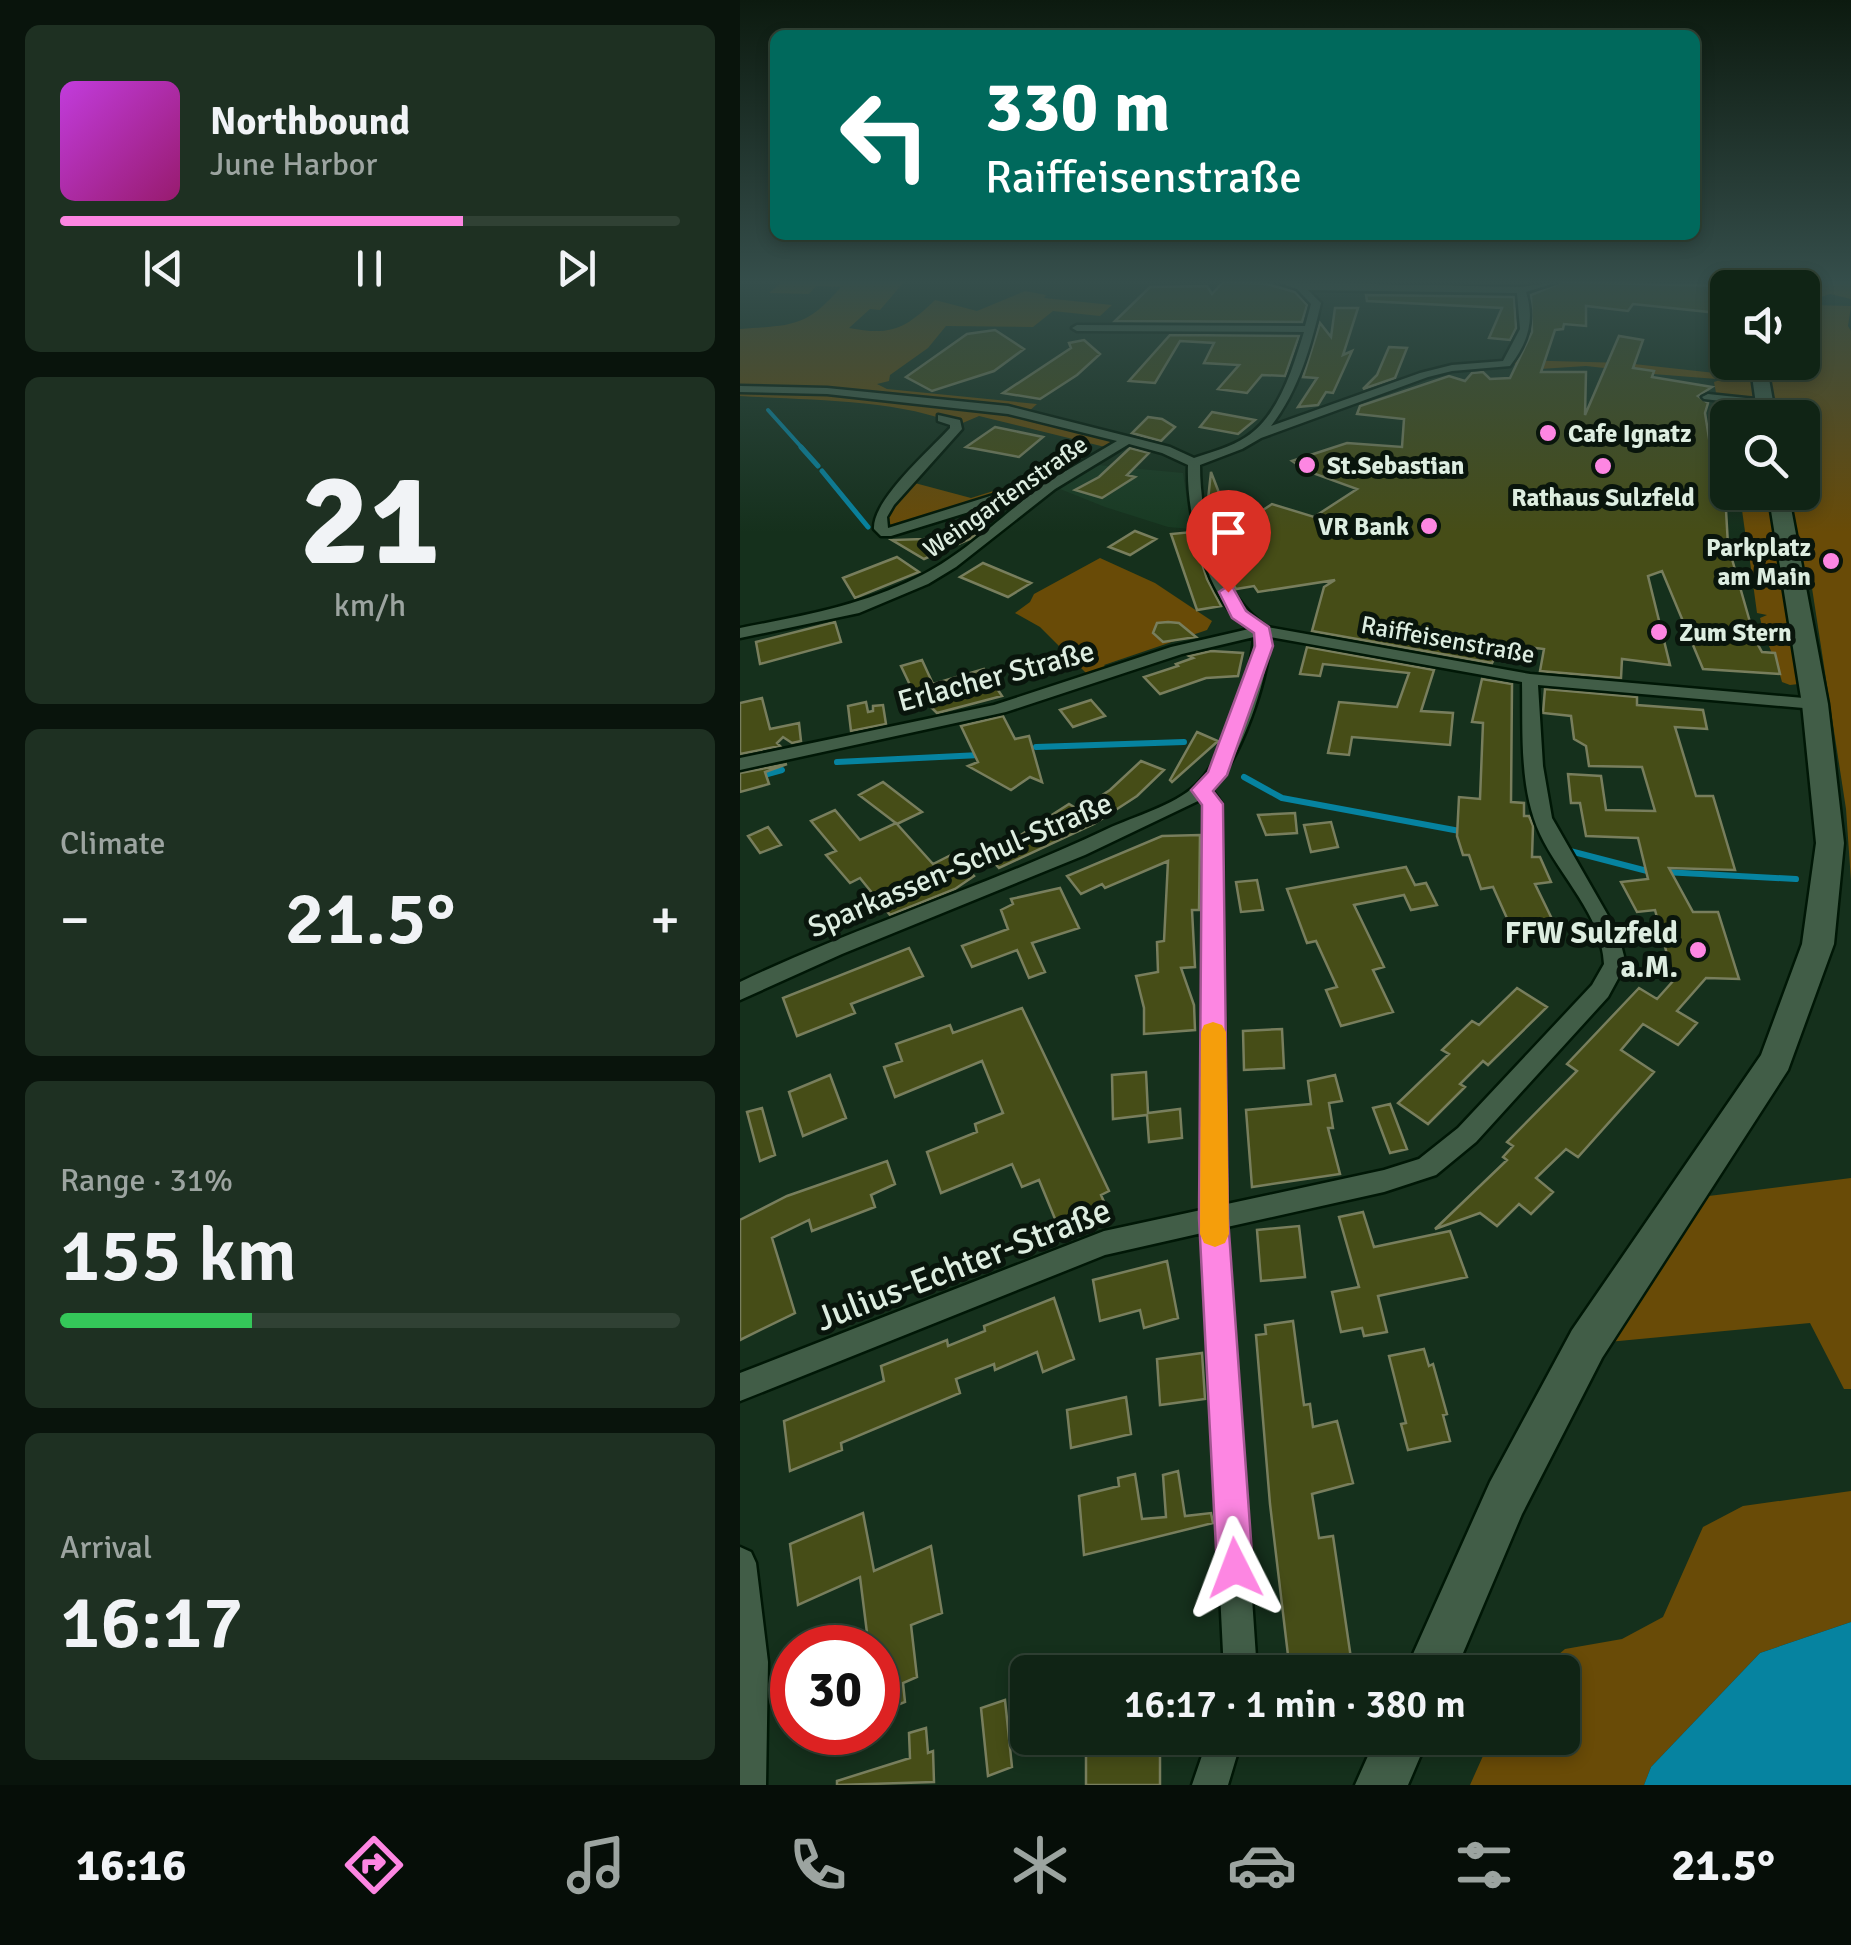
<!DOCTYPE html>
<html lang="en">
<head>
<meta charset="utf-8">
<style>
	:root { --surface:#102415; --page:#1e3022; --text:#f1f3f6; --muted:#9ca4a0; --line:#304134; --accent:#fd86e2 }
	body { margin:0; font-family:Signika,sans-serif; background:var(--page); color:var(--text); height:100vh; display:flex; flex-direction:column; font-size:38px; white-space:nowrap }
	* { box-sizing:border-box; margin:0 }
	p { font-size:32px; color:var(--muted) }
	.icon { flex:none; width:55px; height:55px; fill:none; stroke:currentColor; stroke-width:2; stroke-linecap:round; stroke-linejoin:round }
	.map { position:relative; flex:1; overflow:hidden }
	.sheet { display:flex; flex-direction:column; gap:25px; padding:25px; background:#09140c; width:740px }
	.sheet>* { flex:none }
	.guide { position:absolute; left:30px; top:30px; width:930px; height:210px; border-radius:15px; box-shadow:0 5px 15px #0003,0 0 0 2px var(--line); background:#00695c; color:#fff; overflow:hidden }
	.controls { position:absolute; left:970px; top:270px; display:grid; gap:20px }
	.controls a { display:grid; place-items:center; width:110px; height:110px; border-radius:15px; background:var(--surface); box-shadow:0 5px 15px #0003,0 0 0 2px var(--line); font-size:50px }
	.speed { position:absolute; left:30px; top:1625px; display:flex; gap:20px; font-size:50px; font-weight:700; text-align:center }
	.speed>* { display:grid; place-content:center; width:130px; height:130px; border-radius:50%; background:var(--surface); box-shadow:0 5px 15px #0003,0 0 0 2px var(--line); line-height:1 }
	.speed .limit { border:15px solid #d22; background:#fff; color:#111 }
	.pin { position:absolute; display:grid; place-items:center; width:85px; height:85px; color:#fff; margin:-102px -42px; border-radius:50% 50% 50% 0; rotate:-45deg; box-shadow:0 0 10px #0007 }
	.pin .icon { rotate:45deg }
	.me { position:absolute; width:110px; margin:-55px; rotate:357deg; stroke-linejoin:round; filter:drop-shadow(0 0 8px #0008) }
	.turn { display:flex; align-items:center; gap:35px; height:210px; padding:0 50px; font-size:45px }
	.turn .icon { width:130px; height:130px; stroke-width:2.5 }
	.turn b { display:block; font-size:70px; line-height:85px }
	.big { font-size:75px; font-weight:600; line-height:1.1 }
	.sheet .tile { flex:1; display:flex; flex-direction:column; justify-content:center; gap:15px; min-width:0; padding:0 35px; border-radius:15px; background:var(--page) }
	.sheet .dial { align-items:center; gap:0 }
	.dial b { font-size:130px; line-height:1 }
	.song { display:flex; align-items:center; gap:30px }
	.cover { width:120px; height:120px; border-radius:15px; background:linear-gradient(135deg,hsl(290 70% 55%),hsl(320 70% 35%)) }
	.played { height:10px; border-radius:5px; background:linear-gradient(90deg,var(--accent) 65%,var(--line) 65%) }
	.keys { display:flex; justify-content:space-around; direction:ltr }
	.heat { display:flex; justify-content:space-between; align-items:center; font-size:55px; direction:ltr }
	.charge { height:15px; border-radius:8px; background:linear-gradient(90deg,#34c759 31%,var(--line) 0) }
	.trip { position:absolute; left:270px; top:1655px; width:570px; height:100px; border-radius:15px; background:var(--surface); box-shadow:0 5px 15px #0003,0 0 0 2px var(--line); font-weight:600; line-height:100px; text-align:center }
	.tabs { display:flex; height:160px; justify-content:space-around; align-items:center; background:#060e08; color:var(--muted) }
	.tabs .icon { width:70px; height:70px }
	.tabs .current { color:var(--accent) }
	.tabs b { font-size:45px; color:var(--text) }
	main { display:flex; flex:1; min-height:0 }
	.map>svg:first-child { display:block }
	.built { fill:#183a22 }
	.green { fill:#694b07 }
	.water { fill:#0683a0 }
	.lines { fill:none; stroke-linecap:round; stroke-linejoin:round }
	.stream-far2 { stroke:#0683a0; stroke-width:4 }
	.stream-far1 { stroke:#0683a0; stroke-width:5 }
	.stream { stroke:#0683a0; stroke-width:6 }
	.building { fill:#464d17; stroke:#787e5d; stroke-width:2.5 }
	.minor-casing { stroke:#001706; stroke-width:5 }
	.secondary-casing { stroke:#001706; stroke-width:5 }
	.minor { fill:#415d47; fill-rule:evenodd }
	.secondary { fill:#415d47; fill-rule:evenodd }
	.route { fill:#fd86e2; stroke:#a45793; stroke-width:2.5 }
	.slow { fill:#f59e0b }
	.poi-dot { fill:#fd86e2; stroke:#09150c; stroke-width:4 }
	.labels { text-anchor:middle; stroke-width:10; stroke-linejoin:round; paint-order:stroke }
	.far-poi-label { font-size:25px; font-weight:bold; fill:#ddede0; stroke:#09150c; text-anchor:start }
	.far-street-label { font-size:25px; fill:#ddede0; stroke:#09150c }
	.street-label { font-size:30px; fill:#ddede0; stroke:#09150c }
	.poi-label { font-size:30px; font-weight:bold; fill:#ddede0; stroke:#09150c; text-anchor:end }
	.near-street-label { font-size:35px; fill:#ddede0; stroke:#09150c }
</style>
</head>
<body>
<main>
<section class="sheet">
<div class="tile">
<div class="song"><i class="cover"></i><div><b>Northbound</b><p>June Harbor</p></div></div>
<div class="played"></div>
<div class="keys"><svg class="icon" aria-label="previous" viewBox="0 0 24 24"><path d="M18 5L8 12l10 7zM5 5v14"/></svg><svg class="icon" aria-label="pause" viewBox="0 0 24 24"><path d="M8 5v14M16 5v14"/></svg><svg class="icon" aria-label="next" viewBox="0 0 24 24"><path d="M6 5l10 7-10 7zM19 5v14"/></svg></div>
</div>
<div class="tile dial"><b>21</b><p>km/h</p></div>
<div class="tile"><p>Climate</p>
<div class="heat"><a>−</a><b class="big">21.5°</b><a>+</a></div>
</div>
<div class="tile"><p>Range · 31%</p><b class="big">155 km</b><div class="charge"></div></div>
<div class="tile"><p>Arrival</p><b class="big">16:17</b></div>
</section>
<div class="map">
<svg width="1111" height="1785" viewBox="0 0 1111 1785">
	<rect width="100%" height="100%" fill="#15301c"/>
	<path class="built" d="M358,465L443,473L451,529L428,527L365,507L320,489Z"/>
	<path class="green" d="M42,282H164L140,310L130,309L109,328C151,336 165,329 195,300L237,311L285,291L306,295L304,298L372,305L360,316L313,311L293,327L206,326L188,348L150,375L149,381L137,384L147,389L297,404L286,414L376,440L365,447L239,416L218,425C162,399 63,400 0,396V329C52,325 66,328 101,287L76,286L69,294L29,293Z
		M1062,282H1111V299L1090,294L1068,301L1070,305L1111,306L1108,326L1111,331V881L1106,809L1072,588L1054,586L1067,683L1050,685L1042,682C1036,658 1025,642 1020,618L1027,615L1017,613L1009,554H1024L1022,548L1007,546L1002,510L1011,511L1002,509L998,493L1062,492V418L980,414L974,382L980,380L977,379L913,374L914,371L903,369L901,372L846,366L800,369L798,364H766L771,360L885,363L1020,378L1018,363L1062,362L1063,300L1068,299Z
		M317,471L320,473L306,485L147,532L143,517L171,482L231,498Z
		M360,558L415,583L472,621L467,630L364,665L369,671L350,677L300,627L275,613L290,602L294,594Z
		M1111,1178V1389H1104L1070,1323L847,1344L945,1199Z
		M1111,1491V1622L1020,1653L911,1767L904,1785H730L751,1738H822V1672H798L825,1649L882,1639L923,1617L963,1527L1003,1506Z"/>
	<path class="water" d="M1111,1622V1785H904L911,1767L1020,1653Z"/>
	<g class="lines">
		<path class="stream-far2" d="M28,410L64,450"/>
		<path class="stream-far1" d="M61,447L78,466
			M82,471L128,527"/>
		<path class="stream" d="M296,747L444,742
			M97,762L240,755
			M21,776L42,770
			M504,777L542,798L725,832
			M830,851L911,872
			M924,872L1056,879"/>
	</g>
	<path class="building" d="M483,282L527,284L555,292L567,305L562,322L375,321L410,287L467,286L472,294Z
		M822,282L981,286L979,313L893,304L888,311L846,306V326L824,324L823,329L815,330L801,372H846L845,415L879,336L903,340L893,368L914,371L912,377L972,387L958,396L968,403L965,413L974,470L979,471L986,510L988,545L1010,622L1006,623L1022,652L1035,653L1040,674L963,669L922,571L908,576L930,665L882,659L881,678L800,671L804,649L762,644L752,663L572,631L584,587L595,580L518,592L514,586L496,589L488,575L467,509L471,472L488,516L520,512L532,504L574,517L617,489L567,471L552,461L607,443L662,447L664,419L617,414L620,406L709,376L725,381L732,373L743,372L750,379L770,378L792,332L791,295Z
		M626,295L774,297L776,328L770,340L749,338L762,308L627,301Z
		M595,308H618L603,355L612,351L593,393L586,392L578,405L558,407L577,378L563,377L580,323L591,337Z
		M255,330L284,349L254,371L192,391L166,377L227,334Z
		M430,335L559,336L545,376L522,375L507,393L478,389L499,365L464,363L474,343L440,341L415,383L389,381Z
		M344,340L360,354L337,375L300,399L263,393L331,348L329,343Z
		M649,347L667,348L655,378L623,389L637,375Z
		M472,412L515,420L498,434L460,427Z
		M408,417L422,419L435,427L421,441L392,433Z
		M255,427L303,437L279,457L226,447Z
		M390,448L409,453L387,475L395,477L362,498L335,490L359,477Z
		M221,523L245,527L230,539L184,559L152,540L184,539L193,536L202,540Z
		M395,531L416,539L390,555L369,547Z
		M452,532L467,579L481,606L457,610L431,534Z
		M157,557L179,572L115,598L103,578Z
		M243,563L291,583L268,597L220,577Z
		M95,622L101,642L20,664L16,642Z
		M428,622L439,623L456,637L423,642L413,633L417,623Z
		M567,647L694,670L681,711L713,713L710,745L612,737L609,755L588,753L599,702L657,707L669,673L583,664L580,676L560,674Z
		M471,651L503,653L498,676L466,678L420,694L404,677L438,666L436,664L453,658L449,656Z
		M182,660L193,684L244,669L262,696L197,713L188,704L180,706L161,666Z
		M742,679L772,684L771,802L784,803V816H789L793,826L792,857H800L811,882L795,884L812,919L770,925L753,887L741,889L729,855H723L717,836L719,797L740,799L743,723L732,722Z
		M805,689L897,697V705L963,710L967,729L935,727L956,796H973L995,870L929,868L953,912H978L999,979L966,978L937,1011L957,1023L938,1045L903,1024L881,1050L914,1072L838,1157L826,1149L796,1178L813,1192L791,1214L779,1204L757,1226L740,1213L695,1229L767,1160L763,1157L773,1146L767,1142L837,1071L827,1064L899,988L917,999L934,980L915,910L897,912L881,882L908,879L898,838L846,836L840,803H831L828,774L861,776L866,810L915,811L902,767L849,766L846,746L834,739L831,716L803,713Z
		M22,698L30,729L59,723L61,741L52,743L43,737L37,743L40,746L0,754V703Z
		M351,700L365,716L333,727L320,710Z
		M126,702L128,712L133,711V706L143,705L146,724L111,731L108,706Z
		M263,716L275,739L289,736L302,782L290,777L271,790L228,766L238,762L221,726Z
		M457,732L478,741L432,782L430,780Z
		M401,761L424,770L397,796L354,824L259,868L248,856L329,804L339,810L370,790Z
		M47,764L25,772L29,784L0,792V773Z
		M143,782L182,812L157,824L119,795Z
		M95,810L120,840L156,823L193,864L215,853L234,876L215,889L150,915L120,878L110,883L86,855L96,851L71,821Z
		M555,813L557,833L526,835L518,815Z
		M591,822L598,847L571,852L564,825Z
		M28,827L41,845L20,853L8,836Z
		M460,835L459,910H452L455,967L441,968L454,1005L455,1030L404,1034V1008L396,976L418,972L417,942L424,941L428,861L365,888L362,884L341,894L327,876L422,836Z
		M666,867L675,885L686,883L697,905L671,910L664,895L614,905L644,967L633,970L653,1012L601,1026L586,990L597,987L576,941L567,943L547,889Z
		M517,880L523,910L501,912L496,882Z
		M320,888L339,928L292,943L305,972L289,978L277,950L232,967L222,946L268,929L261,910L273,904L271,899Z
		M169,948L183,976L111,1004L115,1013L57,1036L43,998Z
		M777,988L807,1007L748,1065L743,1061L720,1084L725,1087L688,1124L658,1103L709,1054L702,1050L732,1021L739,1025Z
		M282,1008L369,1191L361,1195L369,1213L352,1220L349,1212L318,1226L299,1180L282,1187L272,1164L201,1193L187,1152L237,1132L235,1124L263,1113L242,1061L155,1097L144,1067L162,1061L156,1044L210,1025L213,1033Z
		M542,1029L544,1068L504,1070L503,1031Z
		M406,1072L408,1113L440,1109L442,1138L409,1142L407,1115L373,1119L372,1075Z
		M90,1075L106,1118L63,1136L49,1092Z
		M595,1075L602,1101L589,1103L593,1128H588L600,1174L512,1187L506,1110L571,1104L568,1081Z
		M650,1104L667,1149L650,1153L633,1108Z
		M22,1108L35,1155L20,1161L7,1112Z
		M147,1161L155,1184L131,1195L135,1207L72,1231L69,1220L32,1238L55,1313L0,1340V1220L47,1196Z
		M623,1212L634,1247L710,1231L727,1277L638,1296L647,1332L624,1336L622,1328L601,1332L592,1292L619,1287L599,1217Z
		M559,1226L565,1277L521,1281L517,1230Z
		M427,1261L438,1318L404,1328L400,1310L360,1321L353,1280Z
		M314,1298L334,1359L303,1372L297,1352L255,1370L254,1364L216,1379L220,1393L101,1443L102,1450L50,1471L44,1421L144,1381L141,1366L207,1340L208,1346L245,1331L244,1326Z
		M553,1321L564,1405L570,1404L573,1427L597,1421L613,1483L572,1494L579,1538L593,1536L613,1672H550L530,1504L516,1335L526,1334L525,1325Z
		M684,1349L689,1366L693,1364L707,1414L703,1415L710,1441L668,1450L661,1424L666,1423L649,1356Z
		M462,1353L465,1399L420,1405L417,1359Z
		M386,1397L391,1434L331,1448L327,1410Z
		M438,1471L445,1516L471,1513L473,1523L344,1555L339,1496L379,1486L378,1478L395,1474L402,1519L426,1517L423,1475Z
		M123,1513L134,1571L191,1546L202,1613L171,1625L177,1677L163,1683L165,1702L138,1713V1648L94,1646L127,1633L120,1577L58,1605L50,1544Z
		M265,1700L272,1767L248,1776L241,1708Z
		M186,1728L188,1753L193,1751L194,1782L97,1785V1781L170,1758L169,1733Z
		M346,1738H420V1785H346Z"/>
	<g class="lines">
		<defs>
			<path id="minor" d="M537,282L781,287L818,282L786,292C795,320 788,343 770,366L712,371L688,377L521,438L502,449L460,465C460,522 479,594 527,627L790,674L1075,699L1083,704L1075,709L798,685L803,766L812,818L878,933L886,964L868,997L736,1142L696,1175L644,1192L487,1227L517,1672H484L462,1233L365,1255L0,1401V1373L364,1231L461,1210L464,805L460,800L345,855L102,954L0,1000V982C120,925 247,886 367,829C395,816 433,806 456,785C484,760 512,674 514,637L442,654L266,712L0,770V758L254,705L431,647L509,629C466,600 446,514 448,465L422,453L389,444L315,489L216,567L188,584L119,613L0,638V628C61,616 120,606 176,578C219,558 256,521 294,492L151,536H141L134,529C132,500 190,450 210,428V425L198,421V415L220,420L222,429L154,505L147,517L148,528L279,487L307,482L377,441L268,414L87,394L0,392V386L87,388L268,406L430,447L454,458C472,452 491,447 506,437C539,416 553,367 564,332L337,331L332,328L337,325L565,326L571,304L557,289ZM568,290L777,293L780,329L763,361L712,365L680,373L531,426C559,390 571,346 581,303ZM530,637L782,682C783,732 779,789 800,834C820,877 862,915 864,964L852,985L718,1128L679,1159L644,1170L487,1204L482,804L472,790C501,757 528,681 530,637Z
				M968,394L1025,400L1031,403L1025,406L964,399L962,397Z
				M0,1547L11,1552L16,1563L28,1662L26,1785H0Z
				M468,1738H502L488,1785H452Z"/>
			<path id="secondary" d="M1001,282H1015V288H1001Z
				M1010,362H1026L1036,418H1018Z
				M1028,492H1048L1088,704L1104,843L1094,944L1048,1070L862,1358L782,1514L715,1672H665L750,1482L832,1330L1021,1055L1062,944L1076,843L1062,704Z
				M636,1738H688L668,1785H615Z"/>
		</defs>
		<use href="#minor" class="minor-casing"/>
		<use href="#secondary" class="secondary-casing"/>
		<use href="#minor" class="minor"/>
		<use href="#secondary" class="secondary"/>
	</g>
	<linearGradient id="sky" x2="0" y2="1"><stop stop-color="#0c1a0f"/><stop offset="0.53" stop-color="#354e4b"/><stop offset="1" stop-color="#354e4b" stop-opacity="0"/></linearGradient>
	<rect width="1111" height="532" fill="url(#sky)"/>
	<path class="route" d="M488,586L493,588L506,611L529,627L533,646L487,775L473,791L483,804L488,1218L513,1568L507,1581L495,1586L482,1581L477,1568L459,1218L462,805L451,790L468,772L515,646L514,633L492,618L479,592Z"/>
	<path class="slow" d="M473,1022L482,1025L486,1032L489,1234L485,1243L475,1247L464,1243L460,1234L461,1032L464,1025Z"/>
	<g class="poi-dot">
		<circle cx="808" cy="433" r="10"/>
		<circle cx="567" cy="465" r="10"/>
		<circle cx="863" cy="466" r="10"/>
		<circle cx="689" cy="526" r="10"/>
		<circle cx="1091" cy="561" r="10"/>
		<circle cx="919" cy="632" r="10"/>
		<circle cx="958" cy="950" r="10"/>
	</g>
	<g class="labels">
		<g class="far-poi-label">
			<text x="828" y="442">Cafe Ignatz</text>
			<text x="587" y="474">St.Sebastian</text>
			<text x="863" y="506" text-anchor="middle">Rathaus Sulzfeld</text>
			<text x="669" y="535" text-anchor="end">VR Bank</text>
			<text x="1071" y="556" text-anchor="end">Parkplatz<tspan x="1071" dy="29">am Main</tspan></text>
			<text x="939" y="641">Zum Stern</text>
		</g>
		<g class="far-street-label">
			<text transform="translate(265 496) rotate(-35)" y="9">Weingartenstraße</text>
			<text transform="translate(708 639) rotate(10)" y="9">Raiffeisenstraße</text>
		</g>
		<g class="street-label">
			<text transform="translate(256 676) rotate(-15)" y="10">Erlacher Straße</text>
			<text transform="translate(220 865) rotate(-23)" y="10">Sparkassen-Schul-Straße</text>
		</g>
		<g class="poi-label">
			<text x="938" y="943">FFW Sulzfeld<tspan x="938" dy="34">a.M.</tspan></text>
		</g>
		<g class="near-street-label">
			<text transform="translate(223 1264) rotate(-21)" y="12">Julius-Echter-Straße</text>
		</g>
	</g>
</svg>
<div class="controls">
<a><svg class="icon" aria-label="sound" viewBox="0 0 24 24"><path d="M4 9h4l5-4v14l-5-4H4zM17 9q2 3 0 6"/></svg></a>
<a><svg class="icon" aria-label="search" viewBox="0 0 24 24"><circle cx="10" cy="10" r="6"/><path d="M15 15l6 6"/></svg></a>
</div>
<div class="speed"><div class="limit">30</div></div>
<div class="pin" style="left:488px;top:592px;background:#d93025"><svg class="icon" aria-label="arrive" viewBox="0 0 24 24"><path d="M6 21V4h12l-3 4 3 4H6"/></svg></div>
<svg class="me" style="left:495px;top:1568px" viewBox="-20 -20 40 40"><path d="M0-17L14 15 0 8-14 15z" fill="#fd86e2" stroke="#fff" stroke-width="4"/></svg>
<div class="trip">16:17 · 1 min · 380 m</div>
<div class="guide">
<div class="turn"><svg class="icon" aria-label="left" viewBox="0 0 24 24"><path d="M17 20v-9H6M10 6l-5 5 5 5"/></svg><div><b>330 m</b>Raiffeisenstraße</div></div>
</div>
</div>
</main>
<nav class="tabs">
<b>16:16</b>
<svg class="icon current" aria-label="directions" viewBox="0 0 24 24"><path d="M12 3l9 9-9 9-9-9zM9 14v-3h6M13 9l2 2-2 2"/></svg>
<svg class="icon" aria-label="music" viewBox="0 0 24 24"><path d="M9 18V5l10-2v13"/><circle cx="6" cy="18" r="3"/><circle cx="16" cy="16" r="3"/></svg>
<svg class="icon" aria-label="phone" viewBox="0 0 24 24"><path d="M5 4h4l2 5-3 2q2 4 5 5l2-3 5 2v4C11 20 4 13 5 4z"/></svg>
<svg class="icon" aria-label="climate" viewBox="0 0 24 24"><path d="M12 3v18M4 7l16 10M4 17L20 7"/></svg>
<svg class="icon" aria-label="car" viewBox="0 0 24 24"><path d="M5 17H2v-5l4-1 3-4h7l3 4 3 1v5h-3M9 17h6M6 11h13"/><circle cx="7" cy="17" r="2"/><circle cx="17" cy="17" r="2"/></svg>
<svg class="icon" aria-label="filters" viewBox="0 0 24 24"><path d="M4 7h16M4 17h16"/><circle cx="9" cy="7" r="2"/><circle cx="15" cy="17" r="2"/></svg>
<b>21.5°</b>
</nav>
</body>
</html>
